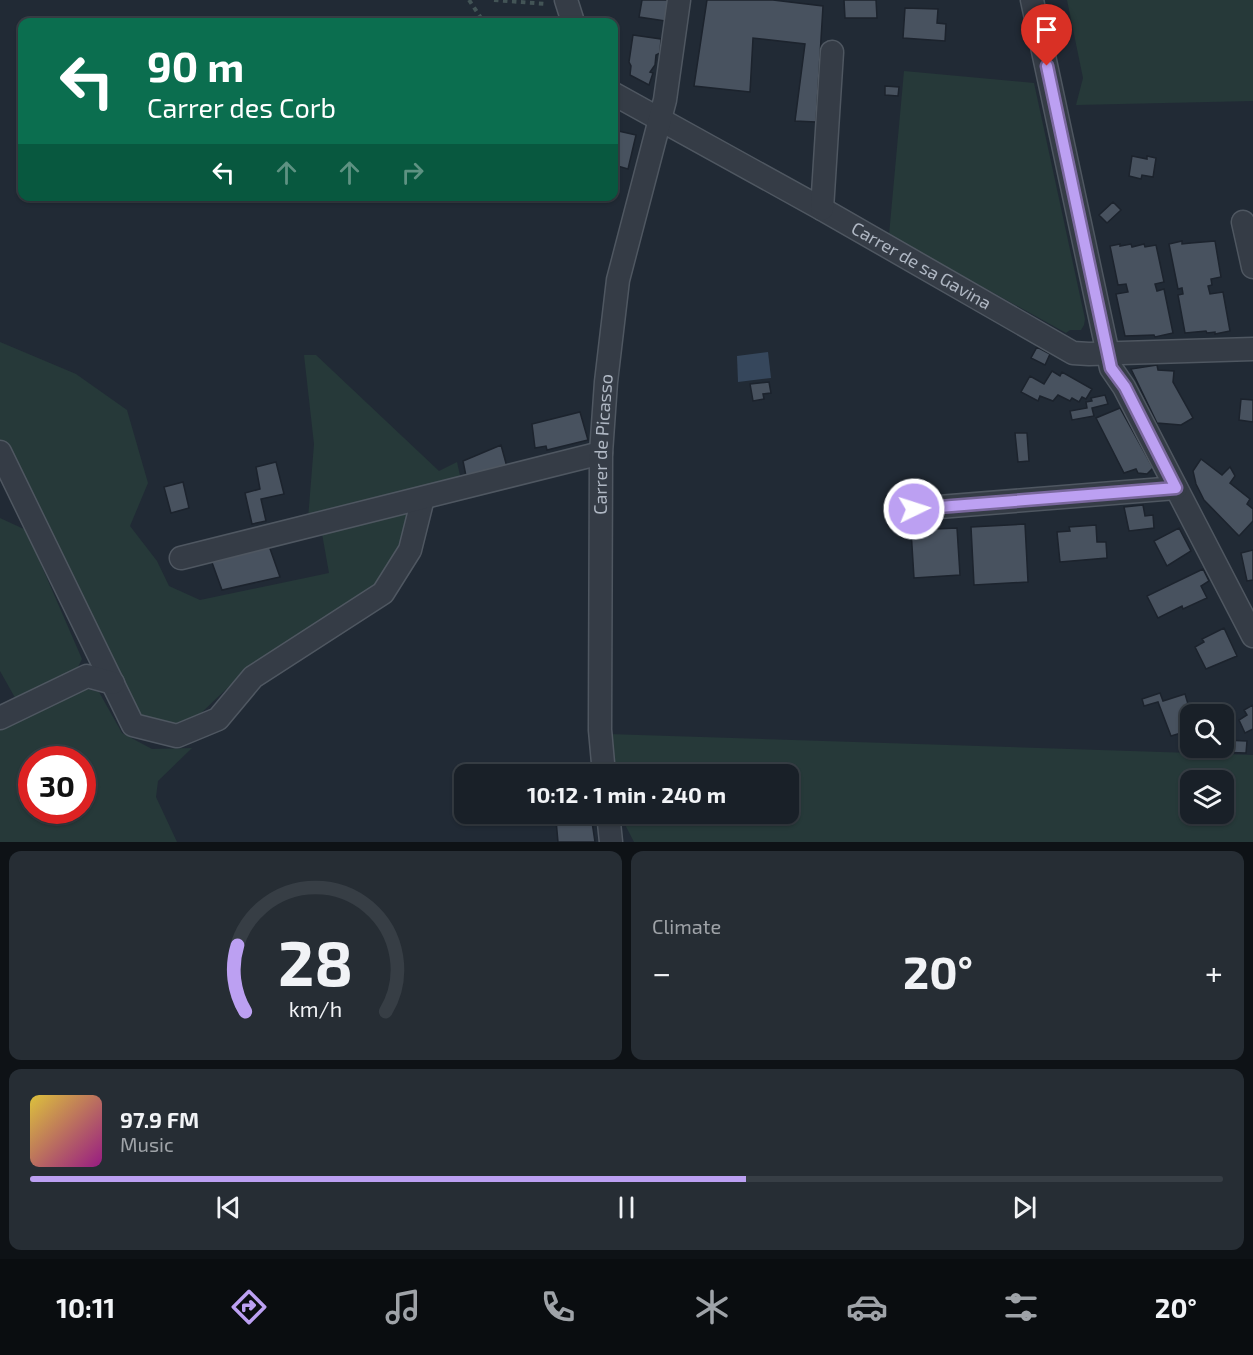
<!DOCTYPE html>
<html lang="en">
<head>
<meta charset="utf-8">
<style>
	:root { --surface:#192028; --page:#262d34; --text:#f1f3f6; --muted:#9fa3a8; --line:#373e45; --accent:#bca0f2 }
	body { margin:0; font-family:"Exo 2",sans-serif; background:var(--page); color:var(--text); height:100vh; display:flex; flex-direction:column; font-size:22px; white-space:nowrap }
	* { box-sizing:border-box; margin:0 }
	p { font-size:20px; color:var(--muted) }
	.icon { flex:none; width:33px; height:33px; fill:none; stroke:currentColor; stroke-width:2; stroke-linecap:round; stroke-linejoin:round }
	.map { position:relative; height:842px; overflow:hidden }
	.panel { display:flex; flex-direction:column; gap:9px; padding:9px; background:#0e1216; flex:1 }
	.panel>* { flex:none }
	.hud { position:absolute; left:18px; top:18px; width:600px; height:183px; border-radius:12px; box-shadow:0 2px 4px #0004,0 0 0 2px var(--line); background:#0b6e4f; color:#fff; overflow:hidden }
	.tools { position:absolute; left:1180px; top:704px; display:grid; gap:12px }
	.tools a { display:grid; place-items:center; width:54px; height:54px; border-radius:12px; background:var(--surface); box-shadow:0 2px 4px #0004,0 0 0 2px var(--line); font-size:30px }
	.speed { position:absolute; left:18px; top:746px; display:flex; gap:12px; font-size:30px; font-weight:700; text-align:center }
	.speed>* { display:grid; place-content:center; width:78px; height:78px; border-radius:50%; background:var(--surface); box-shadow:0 2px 4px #0004,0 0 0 2px var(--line); line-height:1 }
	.speed .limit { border:9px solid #d22; background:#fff; color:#111 }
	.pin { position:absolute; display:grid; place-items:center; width:51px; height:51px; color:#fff; margin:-62px -26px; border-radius:50% 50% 50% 0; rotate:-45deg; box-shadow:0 0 6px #0007 }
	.pin .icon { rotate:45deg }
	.me { position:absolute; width:66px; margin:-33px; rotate:86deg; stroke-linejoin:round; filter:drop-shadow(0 0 4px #0008) }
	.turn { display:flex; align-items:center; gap:21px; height:126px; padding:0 30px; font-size:27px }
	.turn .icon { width:78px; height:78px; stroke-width:2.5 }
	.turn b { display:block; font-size:42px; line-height:51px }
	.lanes { display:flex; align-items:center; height:57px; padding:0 30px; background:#0003; justify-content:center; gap:30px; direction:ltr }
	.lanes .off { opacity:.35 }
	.big { font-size:45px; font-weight:700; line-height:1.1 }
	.panel .card { flex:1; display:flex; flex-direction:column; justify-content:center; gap:9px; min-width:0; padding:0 21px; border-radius:12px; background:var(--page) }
	.panel .dial { align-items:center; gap:0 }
	.dial svg { height:156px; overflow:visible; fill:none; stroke:var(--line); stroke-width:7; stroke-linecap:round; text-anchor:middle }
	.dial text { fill:var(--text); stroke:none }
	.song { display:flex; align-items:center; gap:18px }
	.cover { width:72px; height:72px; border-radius:9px; background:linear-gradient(135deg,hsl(50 70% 55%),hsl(310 70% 35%)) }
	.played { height:6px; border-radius:3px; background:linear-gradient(90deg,var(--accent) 60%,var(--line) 60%) }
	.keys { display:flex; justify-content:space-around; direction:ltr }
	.heat { display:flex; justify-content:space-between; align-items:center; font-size:33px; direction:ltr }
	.panel .tiles { flex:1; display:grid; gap:9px; grid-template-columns:1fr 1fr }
	.card:last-child { grid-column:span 2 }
	.trip { position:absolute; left:454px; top:764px; width:345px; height:60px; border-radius:12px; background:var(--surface); box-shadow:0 2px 4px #0004,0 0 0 2px var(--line); font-weight:700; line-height:60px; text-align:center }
	.tabs { display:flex; height:96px; justify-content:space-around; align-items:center; background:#0a0d10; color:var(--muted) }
	.tabs .icon { width:42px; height:42px }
	.tabs .active { color:var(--accent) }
	.tabs b { font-size:27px; color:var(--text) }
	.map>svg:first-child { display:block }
	.green { fill:#263939; fill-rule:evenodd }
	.water { fill:#36475c }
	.building { fill:#48525f; stroke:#1c232d; stroke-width:1.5 }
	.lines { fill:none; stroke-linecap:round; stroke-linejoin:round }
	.minor-casing { stroke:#4f5761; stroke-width:25 }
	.path { stroke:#435456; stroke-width:4; stroke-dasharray:4.5 4.5; stroke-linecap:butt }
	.minor { stroke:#353c46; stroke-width:22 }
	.route-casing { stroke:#7a689d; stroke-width:15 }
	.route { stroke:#bca0f2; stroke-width:10 }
	.labels { text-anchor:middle; stroke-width:4.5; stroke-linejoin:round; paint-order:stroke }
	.street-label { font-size:18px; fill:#afb7c3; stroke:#1a212b }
</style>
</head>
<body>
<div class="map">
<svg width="1253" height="842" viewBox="0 0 1253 842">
	<rect width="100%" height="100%" fill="#212a35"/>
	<path class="green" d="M1067,0H1253V101L1076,105L1083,78Z
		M904,71L1034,83L1085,319L1084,325L1081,330H1070L1066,333L889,235Z
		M0,342L76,374L127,410L148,483L130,526L157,561L169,586L200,600L329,573L321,528L406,505L412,520L376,592L242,674L197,717L170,729L133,718L0,440Z
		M304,355H316L439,471L457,462L461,480L308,519L314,444Z
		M0,518L26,530L82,659L73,677L18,703L0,671Z
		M83,688L99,692L122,733L152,749L192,748L158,781L156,797L177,842H0V726ZM32,759H82V810H32Z
		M608,734L1253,755V842H634L619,813H789V774H613ZM1191,780H1224V813H1191Z"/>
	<path class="water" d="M768,352L771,378L738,382L737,356Z"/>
	<path class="building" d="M642,0H675L672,22L639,17Z
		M707,0H773L823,6L816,122L795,121L805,44L753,38L750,92L694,86Z
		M844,0H876L877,18H845Z
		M905,8L938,9L937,23L946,24L945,41L903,38Z
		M633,35L661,39L660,53L656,55L655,65L650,72L653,73L649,85L630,75L631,66L629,62Z
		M885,86L899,87L898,96L885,95Z
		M614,130L636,135L628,169L614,165Z
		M1132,156L1147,159V156L1156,158L1153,177L1142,175L1141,179L1129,176Z
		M1113,202L1121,210L1107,223L1099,215Z
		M1182,241V244L1191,243L1215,241L1221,277L1211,279L1212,285L1208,286L1210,294L1223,292L1230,331L1215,334V332L1207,333L1206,331L1185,333L1178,295L1183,294L1182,288L1178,289L1169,244Z
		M1120,244V246L1131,244L1132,247L1144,244L1145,247L1156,245L1164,282L1155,284L1157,291L1164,289L1173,333L1155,337L1154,335L1125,336L1116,294L1128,292L1126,284L1118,285L1110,246Z
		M1037,347L1050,354L1045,365L1031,358Z
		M1157,365L1158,370L1174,371L1173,382L1193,418L1181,425L1157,423L1131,369Z
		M1052,371L1060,376L1062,372L1092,389L1086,399L1082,397L1079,402L1072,398L1070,401L1058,395L1053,401L1040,396L1038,401L1021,392L1030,376L1044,384Z
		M769,382L771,393L763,394L764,399L753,401L750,384Z
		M1105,395L1108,404L1092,408L1094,416L1072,420L1070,411L1087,408L1086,402L1092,401L1091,398Z
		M1241,399L1253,400V422L1239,420Z
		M1120,408L1153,468L1147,474L1138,473L1136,469L1124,473L1096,418Z
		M580,412L588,440L547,450L546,446L535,448L532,424Z
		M1015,433H1027L1029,461L1018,462Z
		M501,445L507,467L466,476L463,461Z
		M1201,459L1222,475L1230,467L1235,476L1230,483L1250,499L1247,504L1253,509V521L1239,536L1204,500L1196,484L1193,471Z
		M276,462L284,494L261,499L266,521L252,524L245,493L260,489L256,467Z
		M183,482L189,508L171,513L164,487Z
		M1143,505L1145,516L1153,515L1154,528L1129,531L1124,507Z
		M1025,524L1028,582L974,585L971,527Z
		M1096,525L1097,542H1106L1107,558L1060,562L1057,532L1070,531L1069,527Z
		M957,528L960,575L914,578L911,530Z
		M1179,528L1191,551L1167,566L1154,541Z
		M268,543L280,577L222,590L210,557Z
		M1253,550V580L1247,581L1241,553Z
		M1203,569L1209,581L1201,586L1207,598L1183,609L1182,606L1158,618L1147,596Z
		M1224,628L1237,656L1206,669L1195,647L1204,642L1202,639Z
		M1160,693L1163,701L1185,694L1191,714V730L1171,736L1158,702L1144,706L1142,699Z
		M1253,705V729L1245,733L1239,720L1247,715L1244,710Z
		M1224,740L1247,741L1246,753L1214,752V747H1224Z
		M591,815L595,842H558L556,820Z"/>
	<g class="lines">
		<defs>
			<g id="minor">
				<path d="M566,0L573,22"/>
				<path d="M1032,0L1111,368L1124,387L1253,636"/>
				<path id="s1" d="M614,94L822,209L1073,353L1089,354L1253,349"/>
				<path d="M822,209L832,52"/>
				<path d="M1243,222L1253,267"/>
				<path d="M0,452L133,725L177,736L218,719L253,677L383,593L410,550L423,498"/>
				<path d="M914,509L1176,488"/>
				<path d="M181,558L601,453"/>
				<path d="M0,718L87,676L113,683"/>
				<path id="s2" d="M604,774L600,730L601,453L606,382L618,280L665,100L679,0"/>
				<path d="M608,813L611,842"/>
			</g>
		</defs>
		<use href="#minor" class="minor-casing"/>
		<path class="path" d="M469,0L481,18
			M494,0L547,4"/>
		<use href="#minor" class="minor"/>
	</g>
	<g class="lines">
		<defs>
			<path id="route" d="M914,509L1176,488L1125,387L1111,368L1047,66"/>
		</defs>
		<use href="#route" class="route-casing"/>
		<use href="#route" class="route"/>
	</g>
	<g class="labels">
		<g class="street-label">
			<text dy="6" stroke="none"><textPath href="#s1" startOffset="352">Carrer de sa Gavina</textPath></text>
			<text dy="6" stroke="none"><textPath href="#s2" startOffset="330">Carrer de Picasso</textPath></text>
		</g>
	</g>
</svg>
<div class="tools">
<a><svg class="icon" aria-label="search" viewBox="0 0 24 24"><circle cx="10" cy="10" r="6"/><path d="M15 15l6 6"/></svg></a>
<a><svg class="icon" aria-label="layers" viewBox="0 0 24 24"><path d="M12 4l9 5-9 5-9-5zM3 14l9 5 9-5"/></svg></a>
</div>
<div class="speed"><div class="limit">30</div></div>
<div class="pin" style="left:1047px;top:66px;background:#d93025"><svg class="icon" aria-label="arrive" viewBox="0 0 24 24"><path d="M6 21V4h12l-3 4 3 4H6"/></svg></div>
<svg class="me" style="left:914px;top:509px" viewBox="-20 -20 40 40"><circle r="17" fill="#bca0f2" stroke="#fff" stroke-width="3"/><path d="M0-11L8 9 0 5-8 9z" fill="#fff"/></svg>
<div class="trip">10:12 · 1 min · 240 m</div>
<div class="hud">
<div class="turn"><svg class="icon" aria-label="left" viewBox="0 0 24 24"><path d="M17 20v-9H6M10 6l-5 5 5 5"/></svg><div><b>90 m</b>Carrer des Corb</div></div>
<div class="lanes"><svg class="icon" aria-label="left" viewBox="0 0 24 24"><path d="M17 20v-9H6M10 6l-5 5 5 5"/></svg><svg class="icon off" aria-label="ahead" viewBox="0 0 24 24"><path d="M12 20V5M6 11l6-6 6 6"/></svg><svg class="icon off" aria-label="ahead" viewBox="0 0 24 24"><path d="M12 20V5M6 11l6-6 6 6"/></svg><svg class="icon off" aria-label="right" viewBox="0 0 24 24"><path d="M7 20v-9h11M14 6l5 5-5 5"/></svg></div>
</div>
</div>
<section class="panel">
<div class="tiles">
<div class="card dial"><svg viewBox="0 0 100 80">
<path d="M14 69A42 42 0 1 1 86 69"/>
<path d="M14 69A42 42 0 0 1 10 35" stroke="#bca0f2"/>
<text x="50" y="56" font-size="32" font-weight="700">28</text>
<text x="50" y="72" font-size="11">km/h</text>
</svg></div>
<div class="card"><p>Climate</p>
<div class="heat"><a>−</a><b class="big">20°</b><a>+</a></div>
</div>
<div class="card">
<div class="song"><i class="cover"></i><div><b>97.9 FM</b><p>Music</p></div></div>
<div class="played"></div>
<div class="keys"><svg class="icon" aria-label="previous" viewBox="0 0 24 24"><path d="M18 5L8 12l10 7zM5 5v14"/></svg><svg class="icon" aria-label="pause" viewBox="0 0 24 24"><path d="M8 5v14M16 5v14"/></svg><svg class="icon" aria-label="next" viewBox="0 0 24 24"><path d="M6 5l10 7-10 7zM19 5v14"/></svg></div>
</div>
</div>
</section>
<nav class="tabs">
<b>10:11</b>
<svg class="icon active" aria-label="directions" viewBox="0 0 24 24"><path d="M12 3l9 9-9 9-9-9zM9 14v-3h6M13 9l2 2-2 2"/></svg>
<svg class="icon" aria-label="music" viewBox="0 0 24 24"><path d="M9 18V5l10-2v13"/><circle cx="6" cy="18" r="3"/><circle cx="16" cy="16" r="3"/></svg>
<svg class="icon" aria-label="phone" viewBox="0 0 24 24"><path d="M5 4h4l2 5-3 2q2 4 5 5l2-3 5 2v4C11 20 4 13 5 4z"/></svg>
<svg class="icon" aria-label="climate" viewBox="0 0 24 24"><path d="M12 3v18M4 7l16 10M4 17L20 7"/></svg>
<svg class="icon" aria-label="car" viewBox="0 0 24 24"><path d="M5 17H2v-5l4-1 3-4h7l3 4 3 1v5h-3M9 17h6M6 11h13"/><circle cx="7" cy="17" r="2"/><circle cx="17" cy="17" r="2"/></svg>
<svg class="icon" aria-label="filters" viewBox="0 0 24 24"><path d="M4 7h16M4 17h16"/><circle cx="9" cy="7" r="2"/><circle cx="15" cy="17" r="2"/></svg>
<b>20°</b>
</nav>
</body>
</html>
